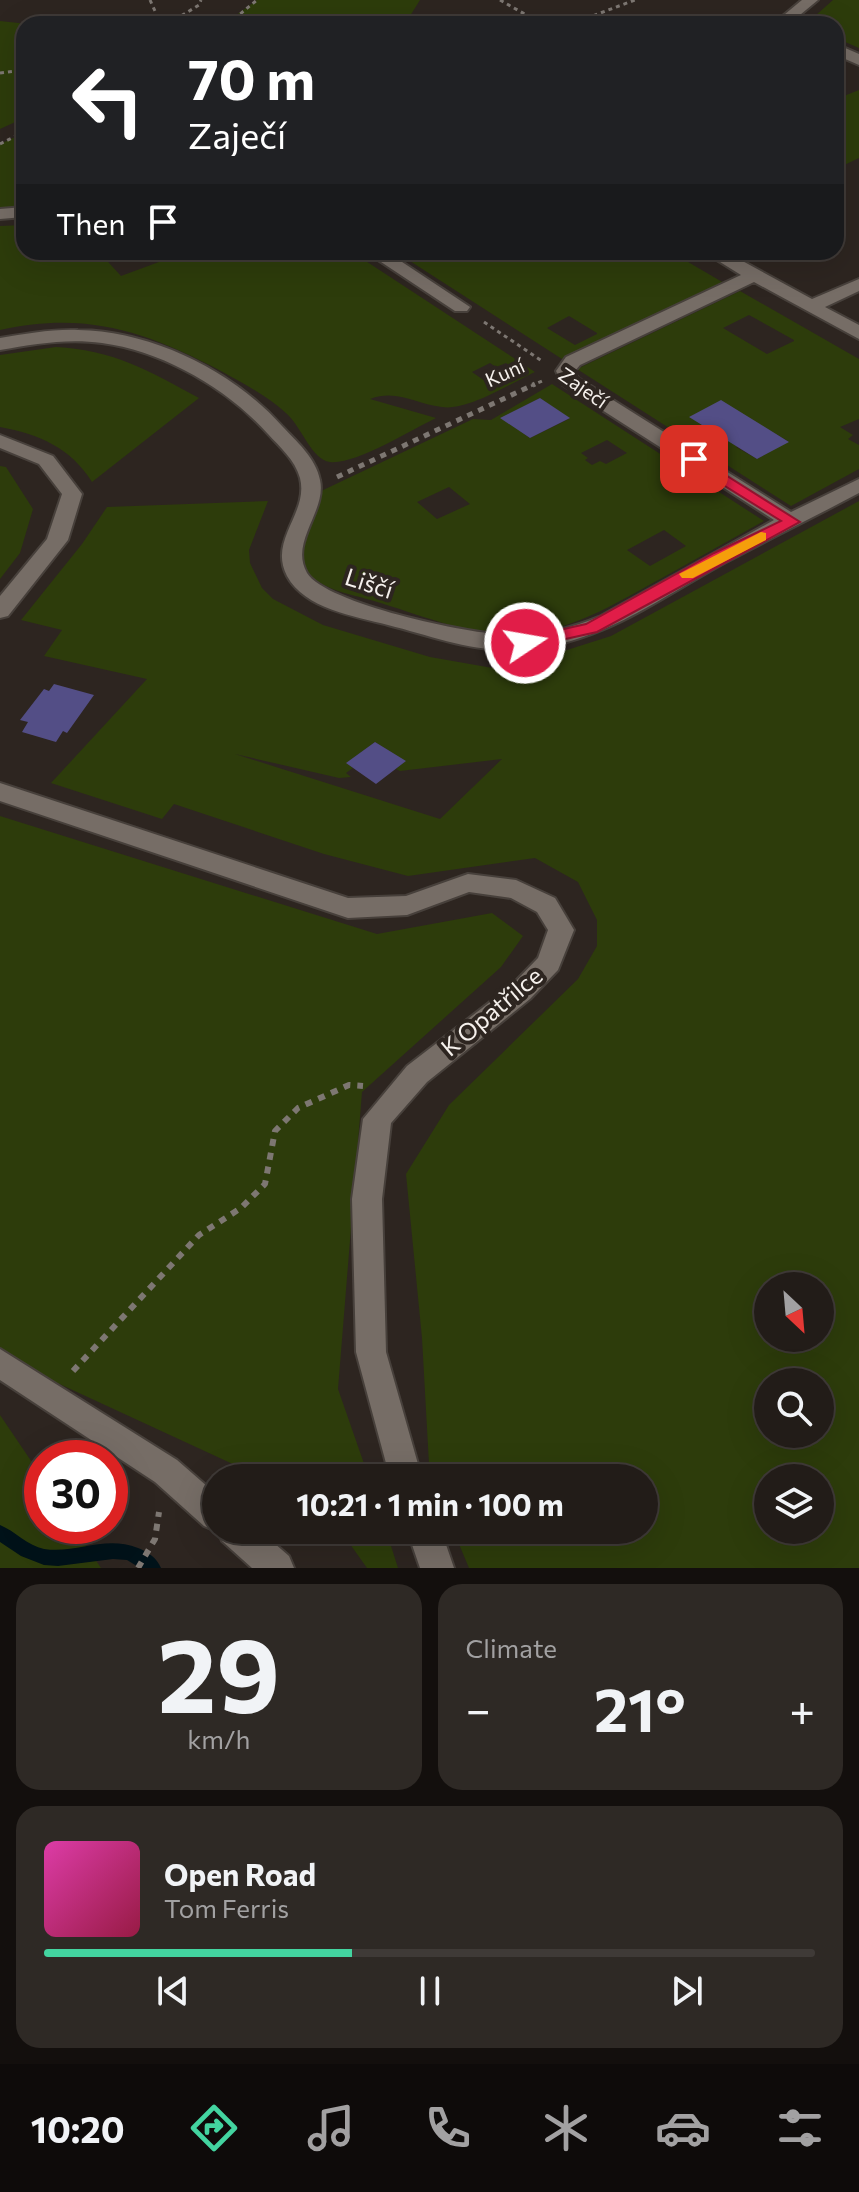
<!DOCTYPE html>
<html lang="en">
<head>
<meta charset="utf-8">
<style>
	:root { --surface:#221c18; --page:#2e2925; --text:#f1f3f6; --muted:#a2a1a2; --line:#3f3a37; --accent:#43d4a0 }
	body { margin:0; font-family:Commissioner,sans-serif; background:var(--page); color:var(--text); height:100vh; display:flex; flex-direction:column; font-size:30px; white-space:nowrap }
	* { box-sizing:border-box; margin:0 }
	p { font-size:26px; color:var(--muted) }
	.icon { flex:none; width:44px; height:44px; fill:none; stroke:currentColor; stroke-width:2; stroke-linecap:round; stroke-linejoin:round }
	.map { position:relative; height:1568px; overflow:hidden }
	.drawer { display:flex; flex-direction:column; gap:16px; padding:16px; background:#130f0d; flex:1 }
	.drawer>* { flex:none }
	.guide { position:absolute; left:16px; top:16px; width:828px; height:244px; border-radius:24px; box-shadow:0 8px 32px #0002,0 0 0 2px var(--line); background:#202124; color:#fff; overflow:hidden }
	.needle { width:52px; rotate:154deg }
	.fabs { position:absolute; left:754px; top:1272px; display:grid; gap:16px }
	.fabs a { display:grid; place-items:center; width:80px; height:80px; border-radius:50%; background:var(--surface); box-shadow:0 8px 32px #0002,0 0 0 2px var(--line); font-size:40px }
	.speed { position:absolute; left:24px; top:1440px; display:flex; gap:16px; font-size:40px; font-weight:700; text-align:center }
	.speed>* { display:grid; place-content:center; width:104px; height:104px; border-radius:50%; background:var(--surface); box-shadow:0 8px 32px #0002,0 0 0 2px var(--line); line-height:1 }
	.speed .limit { border:12px solid #d22; background:#fff; color:#111 }
	.pin { position:absolute; display:grid; place-items:center; width:68px; height:68px; color:#fff; margin:-34px; border-radius:16px; box-shadow:0 4px 12px #0006 }
	.me { position:absolute; width:88px; margin:-44px; rotate:78deg; stroke-linejoin:round; filter:drop-shadow(0 0 6px #0008) }
	.turn { display:flex; align-items:center; gap:28px; height:168px; padding:0 40px; font-size:36px }
	.turn .icon { width:104px; height:104px; stroke-width:2.5 }
	.turn b { display:block; font-size:56px; line-height:68px }
	.then { display:flex; align-items:center; height:76px; padding:0 40px; background:#0003; gap:16px; font-size:30px }
	.big { font-size:60px; font-weight:700; line-height:1.1 }
	.drawer .widget { flex:1; display:flex; flex-direction:column; justify-content:center; gap:12px; min-width:0; padding:0 28px; border-radius:24px; background:var(--page) }
	.drawer .dial { align-items:center; gap:0 }
	.dial b { font-size:104px; line-height:1 }
	.song { display:flex; align-items:center; gap:24px }
	.cover { width:96px; height:96px; border-radius:12px; background:linear-gradient(135deg,hsl(320 70% 55%),hsl(340 70% 35%)) }
	.played { height:8px; border-radius:4px; background:linear-gradient(90deg,var(--accent) 40%,var(--line) 40%) }
	.keys { display:flex; justify-content:space-around; direction:ltr }
	.heat { display:flex; justify-content:space-between; align-items:center; font-size:44px; direction:ltr }
	.drawer .tiles { flex:1; display:grid; gap:16px; grid-template-columns:1fr 1fr }
	.widget:last-child { grid-column:span 2 }
	.trip { position:absolute; left:202px; top:1464px; width:456px; height:80px; border-radius:40px; background:var(--surface); box-shadow:0 8px 32px #0002,0 0 0 2px var(--line); font-weight:700; line-height:80px; text-align:center }
	.tab-bar { display:flex; height:128px; justify-content:space-around; align-items:center; background:#0e0b0a; color:var(--muted) }
	.tab-bar .icon { width:56px; height:56px }
	.tab-bar .selected { color:var(--accent) }
	.tab-bar b { font-size:36px; color:var(--text) }
	.map>svg:first-child { display:block }
	.green { fill:#2d3c0b; fill-rule:evenodd }
	.lines { fill:none; stroke-linecap:round; stroke-linejoin:round }
	.stream { fill:#001219; fill-rule:evenodd }
	.building { fill:#534e86 }
	.minor-casing { stroke:#47403b; stroke-width:4 }
	.path-far2 { stroke:#7d7772; stroke-width:3; stroke-dasharray:4 4; stroke-linecap:butt }
	.path-far1 { stroke:#7d7772; stroke-width:5; stroke-dasharray:6 6; stroke-linecap:butt }
	.path { stroke:#7d7772; stroke-width:6; stroke-dasharray:7 7; stroke-linecap:butt }
	.minor { fill:#766d66; fill-rule:evenodd }
	.route { fill:#e11d48; stroke:#92132f; stroke-width:2 }
	.slow { fill:#f59e0b }
	.labels { text-anchor:middle; stroke-width:8; stroke-linejoin:round; paint-order:stroke }
	.far-street-label { font-size:20px; fill:#f5f0ec; stroke:#2d2520 }
	.street-label { font-size:24px; fill:#f5f0ec; stroke:#2d2520 }
</style>
</head>
<body>
<div class="map">
<svg width="859" height="1568" viewBox="0 0 859 1568">
	<rect width="100%" height="100%" fill="#2d2520"/>
	<path class="green" d="M257,0H420L405,24H224Z
		M833,0H859V48L836,38V24H806Z
		M0,21L28,24H24V118L0,129Z
		M859,90V158L836,169V93L844,96Z
		M24,133V207H0V144Z
		M24,225V252H99L121,276L186,252H352L535,372C511,383 468,411 442,407C414,404 398,389 370,399L436,418C411,430 355,465 330,462C311,459 303,429 287,414C268,396 244,384 221,371C145,331 86,311 0,330V226ZM490,363L496,367L506,363L522,375L495,388L472,372Z
		M396,252H671L724,283L562,359ZM569,316L597,333V334L575,345L547,328Z
		M740,291L859,359V419L840,427L853,435L848,439L859,445V469L791,506L577,369ZM749,315L794,340V341L767,354L723,328ZM767,429L788,441L757,459L736,447Z
		M56,347C114,350 149,371 199,398L92,482C71,448 39,434 0,427V355Z
		M552,384L764,521C730,540 696,559 662,578C614,604 567,635 510,634C464,634 418,614 374,601C352,594 310,589 302,562C297,544 317,514 319,492L473,419L491,420ZM540,398L569,419L530,438L501,418ZM607,440L627,453L606,464L600,461L592,465L585,460L588,458L581,453ZM449,487L470,504L437,519L417,502ZM664,530L686,546L650,566L627,550Z
		M0,466L6,467L33,509L20,553L0,579Z
		M268,501L249,550L250,563L262,588L273,599L323,625L430,657L504,670L611,636L859,501V1568H469L453,1530H644V1478H434L429,1464L422,1338L406,1174L449,1105L578,979L597,946V920L578,882L535,858L408,876L324,854L174,804L162,819L51,783L147,679L44,656L62,630L21,620L82,544L107,507ZM375,742L405,761L396,769L400,771L502,759L440,819L235,754L339,778L351,777L346,773L353,768L347,763ZM768,1286H820V1338H768ZM768,1382H820V1434H768ZM768,1478H820V1530H768Z
		M0,816L377,934L492,913L523,936L501,967L362,1092L338,1389L369,1478H263L53,1381L0,1348Z
		M0,1415L42,1477V1526H73L101,1568H0Z
		M340,1530H386L398,1568H367Z"/>
	<g class="lines">
		<path class="stream" d="M0,1525C15,1531 28,1546 44,1549C77,1554 104,1535 138,1548C148,1552 157,1558 161,1568H140L127,1560L113,1559L58,1566L44,1565L21,1556L0,1542Z"/>
	</g>
	<path class="building" d="M540,398L570,418L530,438L500,418Z
		M721,400L789,442L757,459L689,417Z
		M54,684L94,695L67,733L63,731L56,742L22,732L28,722L20,720L44,689L49,691Z
		M375,742L406,761L376,784L346,763Z"/>
	<g class="lines">
		<defs>
			<path id="minor" d="M802,0H818L789,24H773Z
				M836,44L859,54V65L836,55Z
				M24,207V217L0,219V209Z
				M366,252H387L470,307L467,311H455Z
				M704,252H726L812,299L859,279V291L825,307L859,325V339L754,282L580,365L575,371L578,378L791,512L859,479V493C814,517 771,538 726,562C656,600 595,649 511,650C469,651 428,635 388,625C354,616 305,609 287,576C268,540 309,513 300,478C295,460 280,447 268,434C228,389 163,351 102,343C68,338 34,344 0,350V338C26,334 52,329 78,330C152,331 233,371 282,426C296,441 316,458 320,480C327,511 289,542 307,573C326,604 475,636 513,635C544,635 572,628 601,616L774,520L563,385L556,371L566,357L741,275Z
				M0,435L53,456L82,494L68,540L8,616L0,618V596L47,539L62,494L39,464L0,448Z
				M0,783L348,898L406,896L468,874L516,880L555,898L574,930L558,970L530,999L427,1082L391,1123L382,1199L386,1352L422,1478H390L356,1352L352,1199L363,1119L407,1066L512,985L538,958L548,930L537,912L511,898L469,892L407,915L348,918L0,801Z
				M0,1349L177,1460L216,1494V1530H259L289,1556L294,1568H252L222,1541L218,1530L216,1531L204,1526L155,1482L0,1380Z
				M407,1530H441L454,1568H420Z"/>
		</defs>
		<use href="#minor" class="minor-casing"/>
		<path class="path-far2" d="M150,0L155,11
			M500,0L542,24
			M168,24L199,5L201,0
			M228,24L257,0
			M571,24L635,0
			M0,73L24,70
			M0,144L24,132
			M484,322L542,361
			M531,386L542,381"/>
		<path class="path-far1" d="M337,477L535,384"/>
		<path class="path" d="M73,1371L199,1235L241,1208L265,1184L275,1131L298,1108L349,1085L363,1086
			M138,1568L155,1539L159,1512"/>
		<use href="#minor" class="minor"/>
	</g>
	<path class="route" d="M694,455L800,522L597,632L525,648L519,647L516,643L519,639L586,624L714,553L781,521L688,463L686,459Z"/>
	<path class="slow" d="M761,532L766,533V540L693,578H682L679,574Z"/>
	<g class="labels">
		<g class="far-street-label">
			<text transform="translate(505 373) rotate(-24)" y="7">Kuní</text>
			<text transform="translate(583 388) rotate(35)" y="7">Zaječí</text>
		</g>
		<g class="street-label">
			<text transform="translate(369 584) rotate(18)" y="8">Liščí</text>
			<text transform="translate(492 1012) rotate(-40)" y="8">K Opatřilce</text>
		</g>
	</g>
</svg>
<div class="fabs">
<a><svg class="needle" viewBox="-14 -14 28 28"><path d="M0-13l5 13h-10z" fill="#e53935"/><path d="M0 13l5-13h-10z" fill="#a2a1a2"/></svg></a>
<a><svg class="icon" aria-label="search" viewBox="0 0 24 24"><circle cx="10" cy="10" r="6"/><path d="M15 15l6 6"/></svg></a>
<a><svg class="icon" aria-label="layers" viewBox="0 0 24 24"><path d="M12 4l9 5-9 5-9-5zM3 14l9 5 9-5"/></svg></a>
</div>
<div class="speed"><div class="limit">30</div></div>
<div class="pin" style="left:694px;top:459px;background:#d93025"><svg class="icon" aria-label="arrive" viewBox="0 0 24 24"><path d="M6 21V4h12l-3 4 3 4H6"/></svg></div>
<svg class="me" style="left:525px;top:643px" viewBox="-20 -20 40 40"><circle r="17" fill="#e11d48" stroke="#fff" stroke-width="3"/><path d="M0-11L8 9 0 5-8 9z" fill="#fff"/></svg>
<div class="trip">10:21 · 1 min · 100 m</div>
<div class="guide">
<div class="turn"><svg class="icon" aria-label="left" viewBox="0 0 24 24"><path d="M17 20v-9H6M10 6l-5 5 5 5"/></svg><div><b>70 m</b>Zaječí</div></div>
<div class="then">Then<svg class="icon" aria-label="arrive" viewBox="0 0 24 24"><path d="M6 21V4h12l-3 4 3 4H6"/></svg></div>
</div>
</div>
<section class="drawer">
<div class="tiles">
<div class="widget dial"><b>29</b><p>km/h</p></div>
<div class="widget"><p>Climate</p>
<div class="heat"><a>−</a><b class="big">21°</b><a>+</a></div>
</div>
<div class="widget">
<div class="song"><i class="cover"></i><div><b>Open Road</b><p>Tom Ferris</p></div></div>
<div class="played"></div>
<div class="keys"><svg class="icon" aria-label="previous" viewBox="0 0 24 24"><path d="M18 5L8 12l10 7zM5 5v14"/></svg><svg class="icon" aria-label="pause" viewBox="0 0 24 24"><path d="M8 5v14M16 5v14"/></svg><svg class="icon" aria-label="next" viewBox="0 0 24 24"><path d="M6 5l10 7-10 7zM19 5v14"/></svg></div>
</div>
</div>
</section>
<nav class="tab-bar">
<b>10:20</b>
<svg class="icon selected" aria-label="directions" viewBox="0 0 24 24"><path d="M12 3l9 9-9 9-9-9zM9 14v-3h6M13 9l2 2-2 2"/></svg>
<svg class="icon" aria-label="music" viewBox="0 0 24 24"><path d="M9 18V5l10-2v13"/><circle cx="6" cy="18" r="3"/><circle cx="16" cy="16" r="3"/></svg>
<svg class="icon" aria-label="phone" viewBox="0 0 24 24"><path d="M5 4h4l2 5-3 2q2 4 5 5l2-3 5 2v4C11 20 4 13 5 4z"/></svg>
<svg class="icon" aria-label="climate" viewBox="0 0 24 24"><path d="M12 3v18M4 7l16 10M4 17L20 7"/></svg>
<svg class="icon" aria-label="car" viewBox="0 0 24 24"><path d="M5 17H2v-5l4-1 3-4h7l3 4 3 1v5h-3M9 17h6M6 11h13"/><circle cx="7" cy="17" r="2"/><circle cx="17" cy="17" r="2"/></svg>
<svg class="icon" aria-label="filters" viewBox="0 0 24 24"><path d="M4 7h16M4 17h16"/><circle cx="9" cy="7" r="2"/><circle cx="15" cy="17" r="2"/></svg>
</nav>
</body>
</html>
